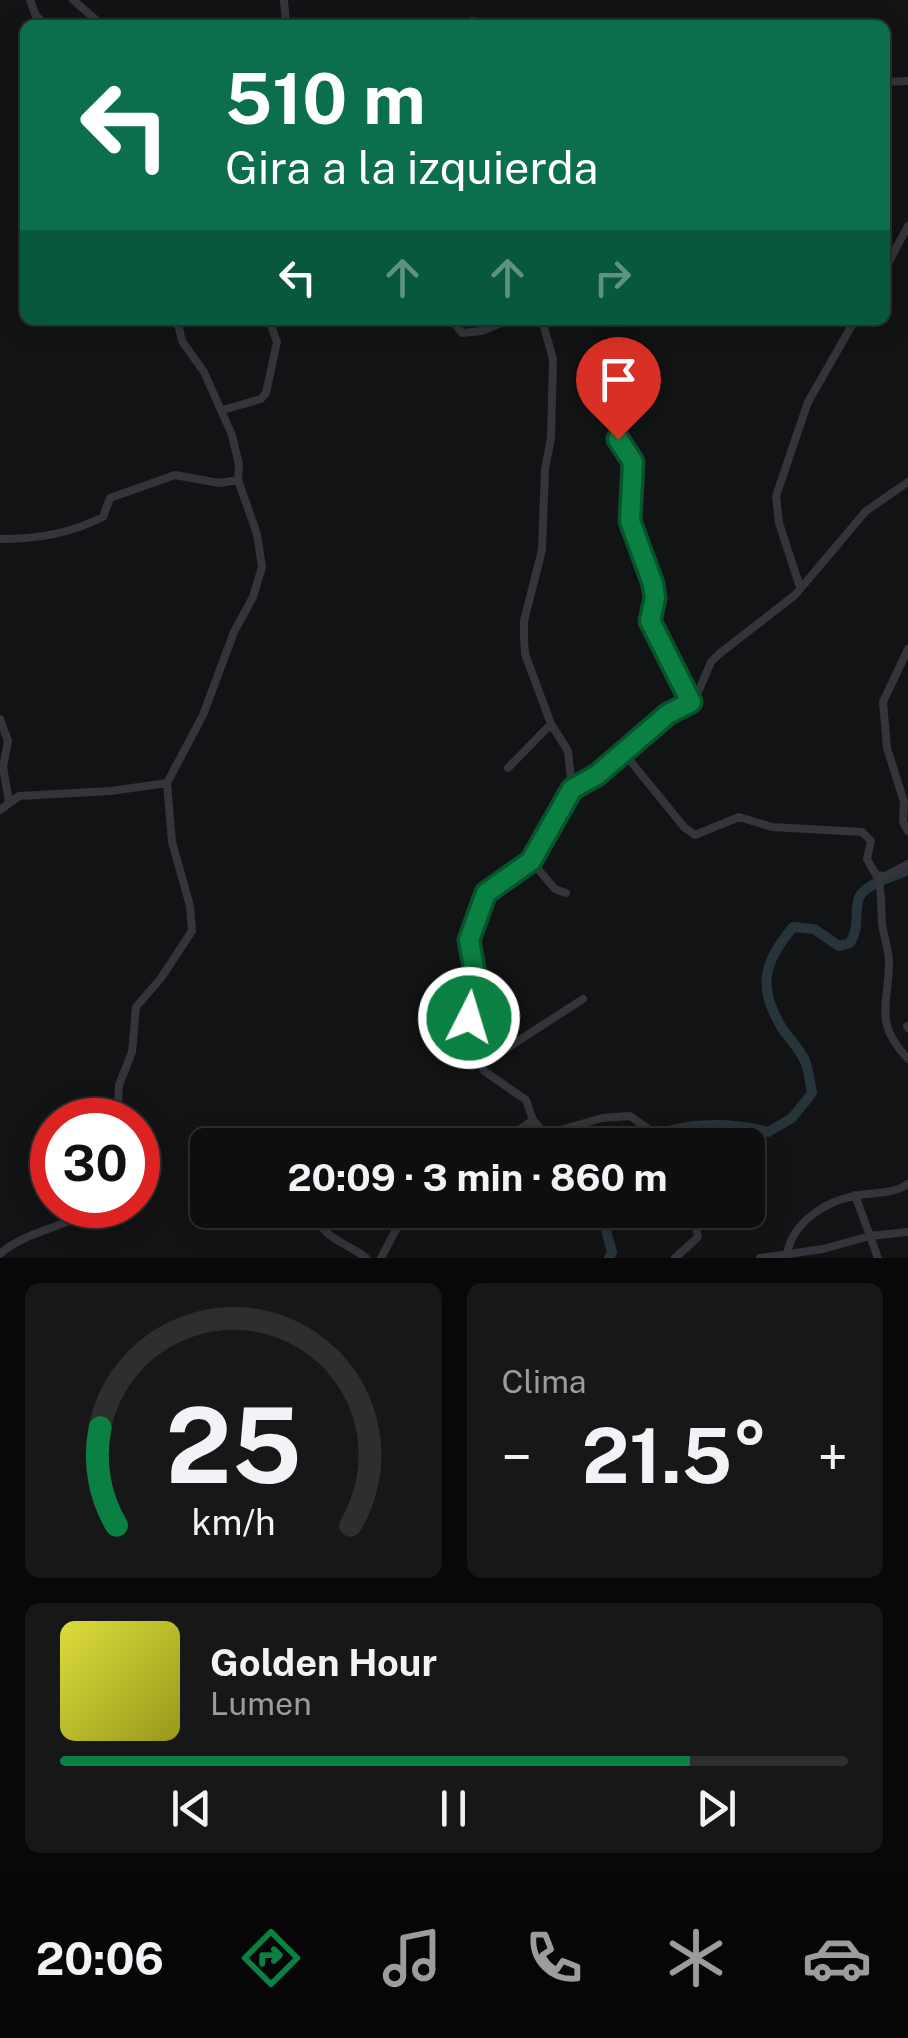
<!DOCTYPE html>
<html lang="es">
<head>
<meta charset="utf-8">
<style>
	:root { --surface:#0e0e0f; --page:#171718; --text:#f1f3f6; --muted:#9b9c9e; --line:#2e2e2f; --accent:#0b8043 }
	body { margin:0; font-family:"Public Sans",sans-serif; background:var(--page); color:var(--text); height:100vh; display:flex; flex-direction:column; font-size:38px; white-space:nowrap }
	* { box-sizing:border-box; margin:0 }
	p { font-size:32px; color:var(--muted) }
	.icon { flex:none; width:55px; height:55px; fill:none; stroke:currentColor; stroke-width:2; stroke-linecap:round; stroke-linejoin:round }
	.map { position:relative; height:1258px; overflow:hidden }
	.sheet { display:flex; flex-direction:column; gap:25px; padding:25px; background:#080808; flex:1 }
	.sheet>* { flex:none }
	.top-card { position:absolute; left:20px; top:20px; width:870px; height:305px; border-radius:15px; box-shadow:0 5px 25px #0003,0 0 0 2px var(--line); background:#0b6e4f; color:#fff; overflow:hidden }
	.speed { position:absolute; left:30px; top:1098px; display:flex; gap:20px; font-size:50px; font-weight:700; text-align:center }
	.speed>* { display:grid; place-content:center; width:130px; height:130px; border-radius:50%; background:var(--surface); box-shadow:0 5px 25px #0003,0 0 0 2px var(--line); line-height:1 }
	.speed .limit { border:15px solid #d22; background:#fff; color:#111 }
	.pin { position:absolute; display:grid; place-items:center; width:85px; height:85px; color:#fff; margin:-102px -42px; border-radius:50% 50% 50% 0; rotate:-45deg; box-shadow:0 0 10px #0007 }
	.pin .icon { rotate:45deg }
	.me { position:absolute; width:110px; margin:-55px; rotate:5deg; stroke-linejoin:round; filter:drop-shadow(0 0 8px #0008) }
	.turn { display:flex; align-items:center; gap:35px; height:210px; padding:0 40px; font-size:45px }
	.turn .icon { width:130px; height:130px; stroke-width:2.5 }
	.turn b { display:block; font-size:70px; line-height:85px }
	.lanes { display:flex; align-items:center; height:95px; padding:0 40px; background:#0003; justify-content:center; gap:50px; direction:ltr }
	.lanes .off { opacity:.35 }
	.big { font-size:75px; font-weight:700; line-height:1.1 }
	.sheet .card { flex:1; display:flex; flex-direction:column; justify-content:center; gap:15px; min-width:0; padding:0 35px; border-radius:15px; background:var(--page) }
	.sheet .dial { align-items:center; gap:0 }
	.dial svg { height:260px; overflow:visible; fill:none; stroke:var(--line); stroke-width:7; stroke-linecap:round; text-anchor:middle }
	.dial text { fill:var(--text); stroke:none }
	.song { display:flex; align-items:center; gap:30px }
	.cover { width:120px; height:120px; border-radius:15px; background:linear-gradient(135deg,hsl(60 70% 55%),hsl(60 70% 35%)) }
	.played { height:10px; border-radius:5px; background:linear-gradient(90deg,var(--accent) 80%,var(--line) 80%) }
	.keys { display:flex; justify-content:space-around; direction:ltr }
	.heat { display:flex; justify-content:space-between; align-items:center; font-size:55px; direction:ltr }
	.sheet .tiles { flex:1; display:grid; gap:25px; grid-template-columns:1fr 1fr }
	.card:last-child { grid-column:span 2 }
	.trip { position:absolute; left:190px; top:1128px; width:575px; height:100px; border-radius:15px; background:var(--surface); box-shadow:0 5px 25px #0003,0 0 0 2px var(--line); font-weight:700; line-height:100px; text-align:center }
	.tabs { display:flex; height:160px; justify-content:space-around; align-items:center; background:#060606; color:var(--muted) }
	.tabs .icon { width:70px; height:70px }
	.tabs .on { color:var(--accent) }
	.tabs b { font-size:45px; color:var(--text) }
	.map>svg:first-child { display:block }
	.lines { fill:none; stroke-linecap:round; stroke-linejoin:round }
	.river { stroke:#273439; stroke-width:10 }
	.minor { stroke:#33353a; stroke-width:8 }
	.route-casing { stroke:#07532c; stroke-width:25 }
	.route { stroke:#0b8043; stroke-width:18 }
</style>
</head>
<body>
<div class="map">
<svg width="908" height="1258" viewBox="0 0 908 1258">
	<rect width="100%" height="100%" fill="#121314"/>
	<g class="lines">
		<path class="river" d="M642,1145C672,1119 733,1123 768,1132L792,1118L812,1093C810,1083 809,1070 805,1061C800,1049 789,1039 782,1028C757,987 763,963 793,927L814,929L839,946L850,943C859,928 855,917 858,901C861,884 894,877 908,870
			M609,1258L612,1252L606,1230L612,1210"/>
		<path class="minor" d="M30,0L36,16L46,25
			M73,0L102,25
			M284,0L286,25
			M472,21L497,25
			M885,82L908,81
			M885,269L908,226
			M452,320L462,333L482,331L508,320
			M542,320L553,359L551,438L545,469L542,550L524,621V638L525,654L551,724L568,751L572,789L531,861L517,874L493,886L481,903L469,940L476,979L469,1030L484,1071L526,1100L533,1120L541,1129L550,1133L602,1118L630,1116L647,1128L661,1145
			M614,352L607,376L610,420L633,462L629,513L653,584L655,598L650,621L691,702
			M223,410L261,399L266,393L277,342L269,320
			M0,539C37,539 69,534 103,517L110,498L175,475L219,483L238,480
			M800,587L779,523L776,496L808,402L855,320
			M908,649L883,702L887,748L904,802L903,822L908,831
			M0,719L8,741L3,767L9,802
			M623,752L684,827L695,835L739,817L772,827L862,832L871,841L867,859L876,875L885,876L908,864
			M508,768L551,724
			M572,789L597,775L669,714L696,697L711,662L719,654L795,595L866,511L908,482
			M0,810L19,796L111,791L167,783
			M531,861L555,889L566,893
			M878,877C882,892 881,908 882,924C884,937 889,950 889,963C888,1007 874,1023 908,1059
			M907,1026L908,1028
			M481,1065L583,999
			M117,1120L119,1085L132,1052L136,1007L161,978L192,931L190,906L172,842L167,783L203,715L234,632L253,597L262,567L257,534L238,480L239,465L232,435L204,372L182,341L177,320
			M498,1145L533,1120
			M855,1195L878,1258
			M318,1210C316,1238 349,1243 366,1258
			M787,1253C794,1220 829,1199 860,1195C878,1192 893,1194 908,1184
			M0,1254C28,1229 66,1230 93,1205
			M381,1258L400,1222L426,1210
			M675,1258L698,1237L692,1210
			M760,1258L823,1249L870,1236L908,1232"/>
	</g>
	<g class="lines">
		<defs>
			<path id="route" d="M469,1018L476,979L469,940L486,893L531,861L572,789L597,775L668,714L691,702L650,621L655,598L653,584L630,521L633,462L618,439"/>
		</defs>
		<use href="#route" class="route-casing"/>
		<use href="#route" class="route"/>
	</g>
</svg>
<div class="speed"><div class="limit">30</div></div>
<div class="pin" style="left:618px;top:439px;background:#d93025"><svg class="icon" aria-label="arrive" viewBox="0 0 24 24"><path d="M6 21V4h12l-3 4 3 4H6"/></svg></div>
<svg class="me" style="left:469px;top:1018px" viewBox="-20 -20 40 40"><circle r="17" fill="#0b8043" stroke="#fff" stroke-width="3"/><path d="M0-11L8 9 0 5-8 9z" fill="#fff"/></svg>
<div class="trip">20:09 · 3 min · 860 m</div>
<div class="top-card">
<div class="turn"><svg class="icon" aria-label="left" viewBox="0 0 24 24"><path d="M17 20v-9H6M10 6l-5 5 5 5"/></svg><div><b>510 m</b>Gira a la izquierda</div></div>
<div class="lanes"><svg class="icon" aria-label="left" viewBox="0 0 24 24"><path d="M17 20v-9H6M10 6l-5 5 5 5"/></svg><svg class="icon off" aria-label="ahead" viewBox="0 0 24 24"><path d="M12 20V5M6 11l6-6 6 6"/></svg><svg class="icon off" aria-label="ahead" viewBox="0 0 24 24"><path d="M12 20V5M6 11l6-6 6 6"/></svg><svg class="icon off" aria-label="right" viewBox="0 0 24 24"><path d="M7 20v-9h11M14 6l5 5-5 5"/></svg></div>
</div>
</div>
<section class="sheet">
<div class="tiles">
<div class="card dial"><svg viewBox="0 0 100 80">
<path d="M14 69A42 42 0 1 1 86 69"/>
<path d="M14 69A42 42 0 0 1 9 39" stroke="#0b8043"/>
<text x="50" y="56" font-size="32" font-weight="700">25</text>
<text x="50" y="72" font-size="11">km/h</text>
</svg></div>
<div class="card"><p>Clima</p>
<div class="heat"><a>−</a><b class="big">21.5°</b><a>+</a></div>
</div>
<div class="card">
<div class="song"><i class="cover"></i><div><b>Golden Hour</b><p>Lumen</p></div></div>
<div class="played"></div>
<div class="keys"><svg class="icon" aria-label="previous" viewBox="0 0 24 24"><path d="M18 5L8 12l10 7zM5 5v14"/></svg><svg class="icon" aria-label="pause" viewBox="0 0 24 24"><path d="M8 5v14M16 5v14"/></svg><svg class="icon" aria-label="next" viewBox="0 0 24 24"><path d="M6 5l10 7-10 7zM19 5v14"/></svg></div>
</div>
</div>
</section>
<nav class="tabs">
<b>20:06</b>
<svg class="icon on" aria-label="directions" viewBox="0 0 24 24"><path d="M12 3l9 9-9 9-9-9zM9 14v-3h6M13 9l2 2-2 2"/></svg>
<svg class="icon" aria-label="music" viewBox="0 0 24 24"><path d="M9 18V5l10-2v13"/><circle cx="6" cy="18" r="3"/><circle cx="16" cy="16" r="3"/></svg>
<svg class="icon" aria-label="phone" viewBox="0 0 24 24"><path d="M5 4h4l2 5-3 2q2 4 5 5l2-3 5 2v4C11 20 4 13 5 4z"/></svg>
<svg class="icon" aria-label="climate" viewBox="0 0 24 24"><path d="M12 3v18M4 7l16 10M4 17L20 7"/></svg>
<svg class="icon" aria-label="car" viewBox="0 0 24 24"><path d="M5 17H2v-5l4-1 3-4h7l3 4 3 1v5h-3M9 17h6M6 11h13"/><circle cx="7" cy="17" r="2"/><circle cx="17" cy="17" r="2"/></svg>
</nav>
</body>
</html>
